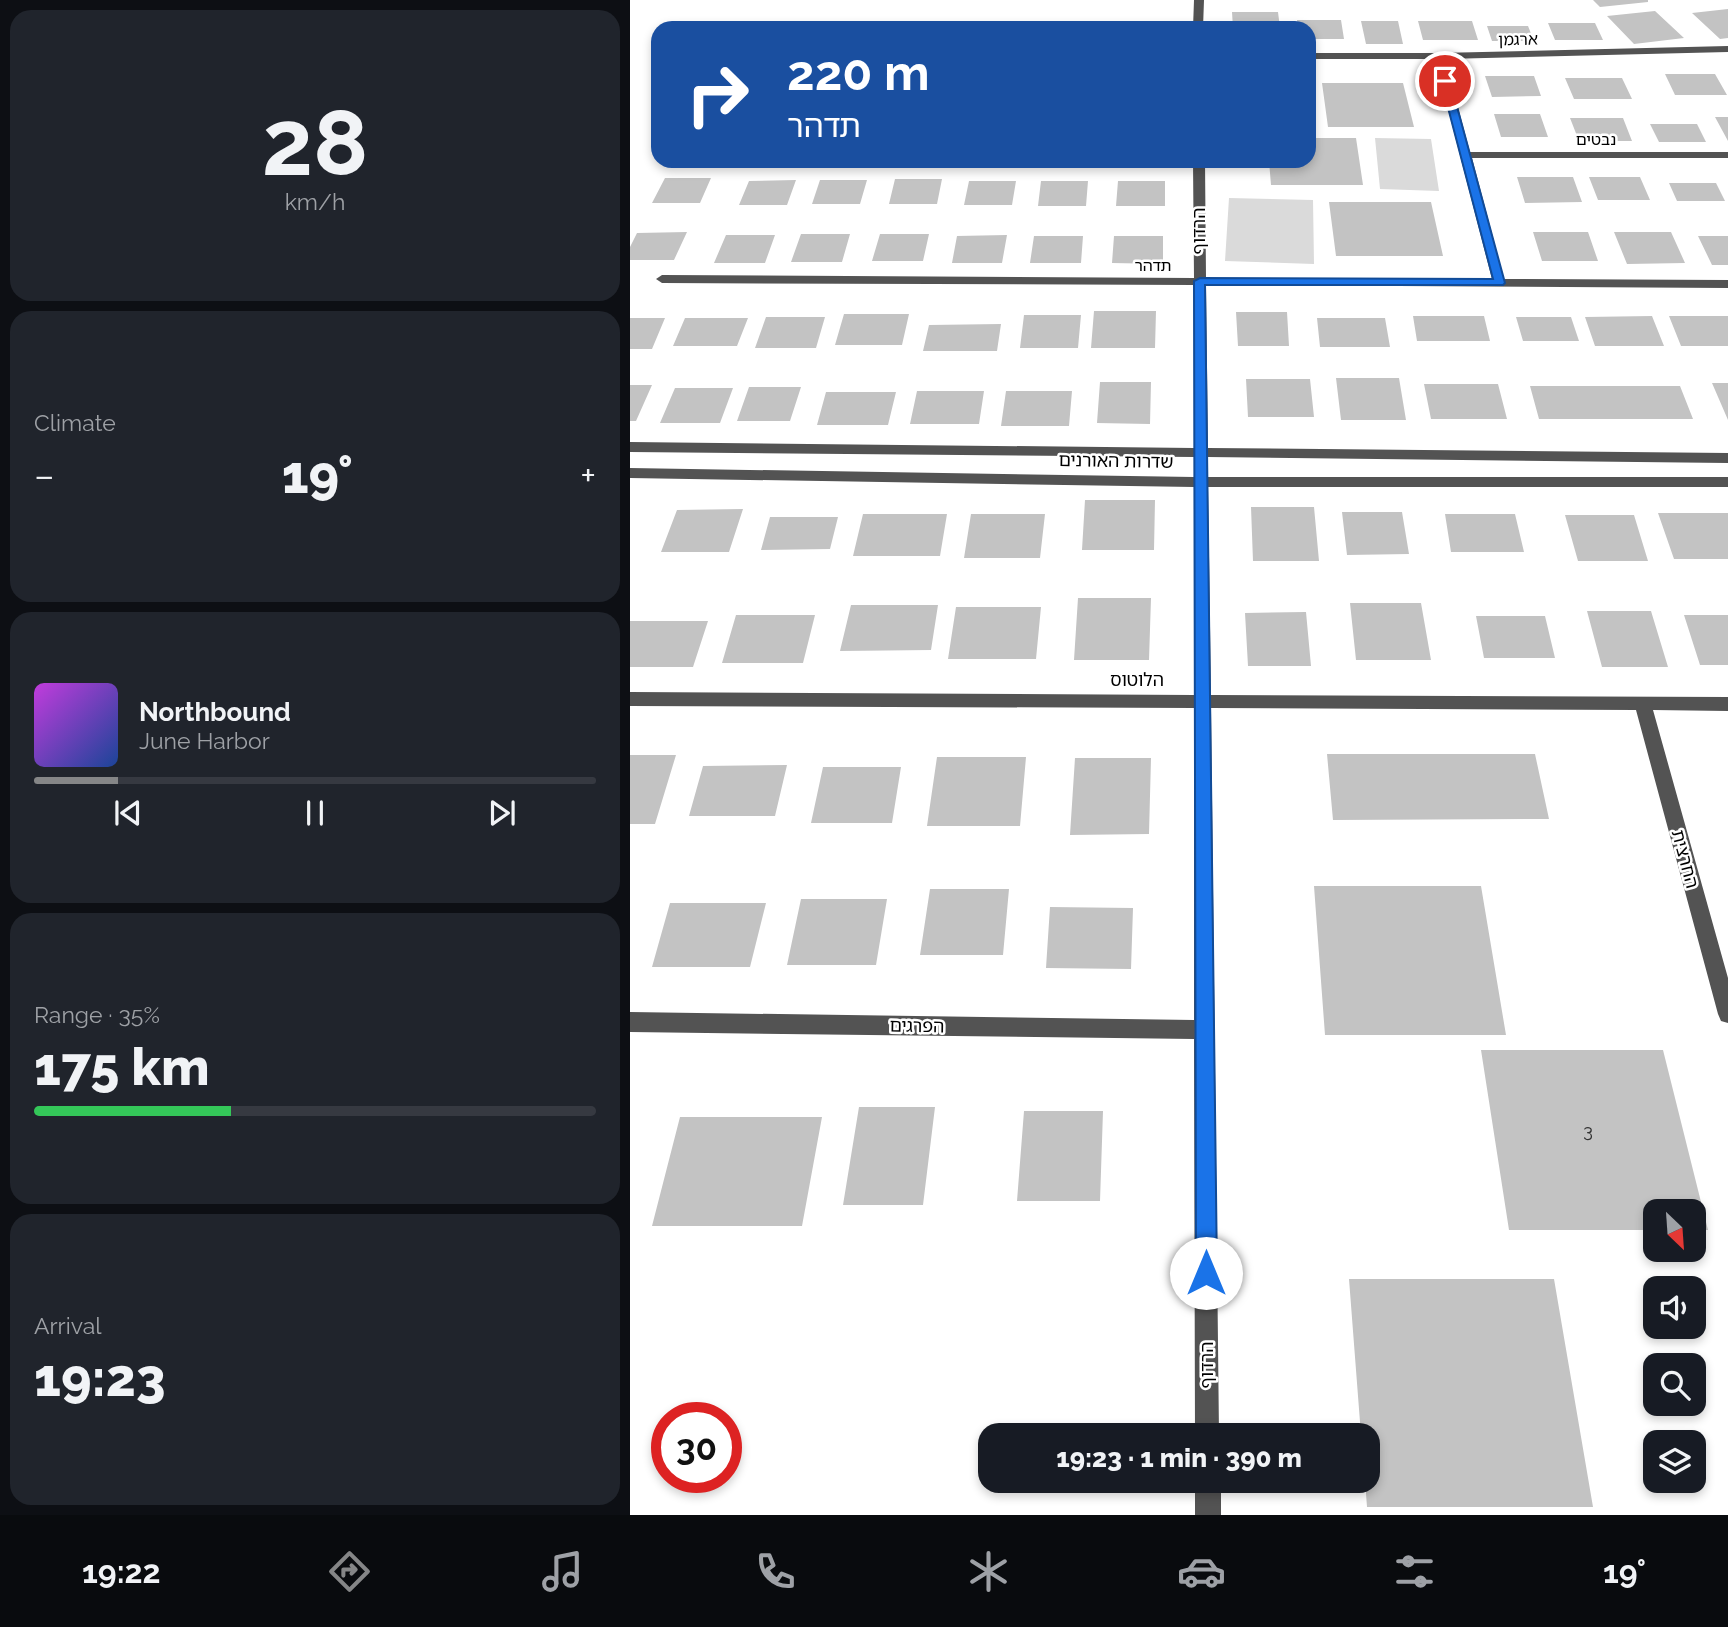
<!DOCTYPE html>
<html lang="en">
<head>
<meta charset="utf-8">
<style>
	:root { --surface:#171b24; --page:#20242c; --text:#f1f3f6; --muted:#9ea1a6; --line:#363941; --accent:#858687 }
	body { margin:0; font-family:Raleway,"Noto Sans Hebrew",sans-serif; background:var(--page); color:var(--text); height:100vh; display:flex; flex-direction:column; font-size:26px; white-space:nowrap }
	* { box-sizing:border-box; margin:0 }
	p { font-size:23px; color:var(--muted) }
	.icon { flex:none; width:38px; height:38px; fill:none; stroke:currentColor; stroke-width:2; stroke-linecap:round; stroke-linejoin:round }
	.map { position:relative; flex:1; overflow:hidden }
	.sheet { display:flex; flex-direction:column; gap:10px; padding:10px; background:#0d0f14; width:630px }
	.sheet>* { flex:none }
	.top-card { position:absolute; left:21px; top:21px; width:665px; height:147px; border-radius:21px; box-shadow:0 4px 10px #0003; background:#1a4fa0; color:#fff; overflow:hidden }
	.needle { width:46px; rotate:155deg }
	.buttons { position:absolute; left:1013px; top:1199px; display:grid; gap:14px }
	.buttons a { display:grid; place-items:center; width:63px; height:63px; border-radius:14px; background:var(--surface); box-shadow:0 4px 10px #0003; font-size:35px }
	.speed { position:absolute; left:21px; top:1402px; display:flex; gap:14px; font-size:35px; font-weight:700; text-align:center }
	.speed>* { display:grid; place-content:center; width:91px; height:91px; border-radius:50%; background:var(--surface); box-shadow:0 4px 10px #0003; line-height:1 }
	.speed .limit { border:10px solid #d22; background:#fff; color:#111 }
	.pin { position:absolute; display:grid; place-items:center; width:60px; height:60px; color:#fff; margin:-30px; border:4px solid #fff; border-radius:50%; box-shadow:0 2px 7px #0007 }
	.me { position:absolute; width:77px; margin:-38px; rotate:0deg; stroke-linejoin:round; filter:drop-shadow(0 0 5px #0008) }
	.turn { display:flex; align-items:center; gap:24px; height:147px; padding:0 21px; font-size:32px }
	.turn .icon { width:91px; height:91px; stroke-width:2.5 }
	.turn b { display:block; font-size:49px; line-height:60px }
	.big { font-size:52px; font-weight:800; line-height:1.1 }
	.sheet .widget { flex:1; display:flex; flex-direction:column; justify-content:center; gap:10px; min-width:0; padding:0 24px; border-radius:21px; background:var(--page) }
	.sheet .dial { align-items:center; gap:0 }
	.dial b { font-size:91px; line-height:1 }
	.song { display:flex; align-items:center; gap:21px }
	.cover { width:84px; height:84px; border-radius:10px; background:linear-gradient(135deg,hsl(290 70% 55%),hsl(220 70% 35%)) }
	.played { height:7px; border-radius:4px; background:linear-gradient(90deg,var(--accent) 15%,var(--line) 15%) }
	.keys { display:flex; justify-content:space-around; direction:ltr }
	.heat { display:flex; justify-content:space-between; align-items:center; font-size:38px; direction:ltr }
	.charge { height:10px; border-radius:5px; background:linear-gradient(90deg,#34c759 35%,var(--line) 0) }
	.trip { position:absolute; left:348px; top:1423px; width:402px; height:70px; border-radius:21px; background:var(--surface); box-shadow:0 4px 10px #0003; font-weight:800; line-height:70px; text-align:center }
	.menu { display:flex; height:112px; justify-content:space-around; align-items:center; background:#090b0e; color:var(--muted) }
	.menu .icon { width:49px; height:49px }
	.menu .selected { color:var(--accent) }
	.menu b { font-size:32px; color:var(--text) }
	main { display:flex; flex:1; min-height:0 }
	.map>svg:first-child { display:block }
	.green { fill:#dadada }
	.building { fill:#c3c3c3 }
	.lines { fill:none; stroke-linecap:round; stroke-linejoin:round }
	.minor { fill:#535353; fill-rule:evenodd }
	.route { fill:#1a73e8; stroke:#114b97; stroke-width:2 }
	.labels { text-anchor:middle; stroke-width:5; stroke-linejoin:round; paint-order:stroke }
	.far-street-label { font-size:16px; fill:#000; stroke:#fff }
	.street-label { font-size:18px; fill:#000; stroke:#fff }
	.near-number-label { font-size:18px; fill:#313131 }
</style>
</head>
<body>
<main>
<section class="sheet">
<div class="widget dial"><b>28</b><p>km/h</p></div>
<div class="widget"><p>Climate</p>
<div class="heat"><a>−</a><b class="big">19°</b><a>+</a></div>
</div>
<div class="widget">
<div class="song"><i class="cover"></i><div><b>Northbound</b><p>June Harbor</p></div></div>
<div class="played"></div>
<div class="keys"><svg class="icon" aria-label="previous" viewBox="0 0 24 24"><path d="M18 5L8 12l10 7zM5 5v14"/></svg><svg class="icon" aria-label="pause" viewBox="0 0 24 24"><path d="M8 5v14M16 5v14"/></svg><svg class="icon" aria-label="next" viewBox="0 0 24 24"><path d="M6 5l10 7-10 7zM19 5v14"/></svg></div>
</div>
<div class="widget"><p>Range · 35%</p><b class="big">175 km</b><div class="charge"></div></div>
<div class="widget"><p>Arrival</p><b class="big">19:23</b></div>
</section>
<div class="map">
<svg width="1098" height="1515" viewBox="0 0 1098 1515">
	<rect width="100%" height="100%" fill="#fff"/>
	<path class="green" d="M745,138L801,139L809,191L750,189Z
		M599,198L683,200L684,264L595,261Z"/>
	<path class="building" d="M963,0H1018V2L970,7Z
		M1098,9V38L1090,39L1062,13Z
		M1025,11L1054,38L1004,44L977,16Z
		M602,12H648L650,28H603Z
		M667,20H711L714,39H679V28H668Z
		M114,21H154L151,28H110Z
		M179,21H219L217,28H176Z
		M731,21H768L773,44H736Z
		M788,21H842L848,40H793Z
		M242,22H282L280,28H240Z
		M308,22H348L346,28H306Z
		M430,22H470V28H429Z
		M366,23H413L412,28H365Z
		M494,23H534V28H494Z
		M918,23H965L973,40H925Z
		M857,26H898L904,41H862Z
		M1035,74H1085L1097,95H1045Z
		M855,76H904L911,96L862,97Z
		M935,78H992L1002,99H944Z
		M692,83H773L784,127H698Z
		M864,114H910L918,137H871Z
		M1085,117H1098V141Z
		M940,118H993L1002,141H949Z
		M1020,124H1067L1076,142H1029Z
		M679,138H726L733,185H641L639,161H679Z
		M887,177H943L952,202L895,203Z
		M959,177H1010L1020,200H968Z
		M35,178H81L70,203H22Z
		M265,179H312L307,204H259Z
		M166,180L157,205H109L119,181Z
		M190,180H237L230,204H182Z
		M339,181H386L382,205H334Z
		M411,181H458L456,206H408Z
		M488,181H535V206H486Z
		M1039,183H1086L1095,201H1047Z
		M699,202H801L813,256H706Z
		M57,232L44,260H0V247L7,233Z
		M903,232H958L968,261H912Z
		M984,232H1041L1055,263L997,264Z
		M171,234H220L212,262H161Z
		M250,234H299L293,261H242Z
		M96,235H145L135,263H84Z
		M377,235L372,263H322L327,236Z
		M404,236H453L451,263H400Z
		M484,236H533V264L482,263Z
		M1068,236H1098V265H1082Z
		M464,311H526L525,348H461Z
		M606,312H657L659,346H608Z
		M214,314H279L272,345H205Z
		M394,315H451L448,348H390Z
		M783,316H854L860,341H787Z
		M1022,316L1034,346H965L955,317Z
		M1039,316H1098V346H1051Z
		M136,317H195L186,348H125Z
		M886,317H941L949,341H893Z
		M0,318H35L22,349H0Z
		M55,318H118L107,346H43Z
		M687,318H755L760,347H690Z
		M371,324L367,351H293L299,325Z
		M706,378H769L776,420H711Z
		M616,379H680L684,417H618Z
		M470,382H521L520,424L467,423Z
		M1082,383H1098V420Z
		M794,384H868L877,419H801Z
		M0,385H22L6,421H0Z
		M900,386H1050L1063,419H909Z
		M119,387H171L160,421H107Z
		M45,388H103L90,423H30Z
		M287,391H354L349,424H280Z
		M376,391H442L439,426H371Z
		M196,392H266L258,425H187Z
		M455,500H525L524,550H452Z
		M621,507H684L689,561H623Z
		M113,509L99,552H31L47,510Z
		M712,512H772L779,554L717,555Z
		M1028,513H1098V559H1044Z
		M233,514H317L310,556H223Z
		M341,514H415L410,558H334Z
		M815,514H885L894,552H821Z
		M935,515H1004L1018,561H948Z
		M140,517H208L200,549L131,550Z
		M448,598H521L519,660H444Z
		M720,603H791L801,660H726Z
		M221,605H308L301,650L210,651Z
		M326,607H411L406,659H318Z
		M957,611H1021L1038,667H972Z
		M676,612L681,666H618L615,613Z
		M106,615H185L173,663H92Z
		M1054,615H1098V665H1070Z
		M846,616H915L925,658H854Z
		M0,621H78L63,667H0Z
		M697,754H905L919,819L703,820Z
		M0,755H46L25,824H0Z
		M307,757H396L390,826H297Z
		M445,758H521L519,834L440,835Z
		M157,765L145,816H59L73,766Z
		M193,767H271L262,823H181Z
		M684,886H851L876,1035H695Z
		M300,889H379L373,955H290Z
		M171,899H257L246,965H157Z
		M40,903H136L120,967H22Z
		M420,907L503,908L501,969L416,968Z
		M851,1050H1033L1078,1230H1064V1211H1026V1230H879Z
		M229,1107H305L293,1205H213Z
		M394,1111H473L470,1201H387Z
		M50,1117H192L172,1226H22Z
		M719,1279H924L963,1507H737L735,1480H738V1435H731Z"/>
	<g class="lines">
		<path class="minor" d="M564,0H574L573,28H563Z
			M1098,46V52L815,59L840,152H1098V158H842L874,279L1098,280V288L576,285L578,448L1098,453V463L578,457V477H1098V487H578L581,695L1098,697V711L1023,710L1098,978V1023L1091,1021L1088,1014L1006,710L581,708L589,1435H565L564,1039L0,1032V1012L564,1020V708L0,706V692L564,695V487L0,478V468L564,477V457L0,452V442L564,448V285L32,283L26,279L32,275L564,278L563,161H575L576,278L862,279L805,59H679V53H809Z
			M565,1480H591V1515H565Z"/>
	</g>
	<path class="route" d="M815,78L820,81L875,283L873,285H575L587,1273L584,1281L576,1284L569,1281L566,1273L564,281L570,278L863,279L811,81Z"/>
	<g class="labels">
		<g class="far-street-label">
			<text transform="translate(888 39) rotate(-1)" y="6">ארגמן</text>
			<text x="966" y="145">נבטים</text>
			<text x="523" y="271">תדהר</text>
		</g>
		<g class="street-label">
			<text transform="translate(569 231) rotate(-90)" y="6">הרדוף</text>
			<text transform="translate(486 461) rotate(1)" y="6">שדרות האורנים</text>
			<text x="507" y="686">הלוטוס</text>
			<text transform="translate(1055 859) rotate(75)" y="6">החרצית</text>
			<text transform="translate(287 1026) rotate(1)" y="6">הפרגים</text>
			<text transform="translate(577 1365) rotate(-90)" y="6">הרדוף</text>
		</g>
		<g class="near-number-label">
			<text x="958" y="1137">3</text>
		</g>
	</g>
</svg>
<div class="buttons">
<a><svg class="needle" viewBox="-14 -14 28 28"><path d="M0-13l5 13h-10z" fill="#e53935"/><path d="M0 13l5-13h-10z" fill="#9ea1a6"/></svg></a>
<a><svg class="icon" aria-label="sound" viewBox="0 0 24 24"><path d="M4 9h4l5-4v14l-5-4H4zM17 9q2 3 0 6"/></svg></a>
<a><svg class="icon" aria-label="search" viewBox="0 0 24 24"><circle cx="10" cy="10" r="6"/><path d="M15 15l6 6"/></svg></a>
<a><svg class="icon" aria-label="layers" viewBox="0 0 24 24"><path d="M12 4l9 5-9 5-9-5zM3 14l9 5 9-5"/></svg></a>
</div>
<div class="speed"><div class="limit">30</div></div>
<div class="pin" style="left:815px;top:81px;background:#d93025"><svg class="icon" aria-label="arrive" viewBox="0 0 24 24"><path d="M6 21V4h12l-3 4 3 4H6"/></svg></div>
<svg class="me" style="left:576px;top:1273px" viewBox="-20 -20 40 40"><circle r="19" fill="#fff"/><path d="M0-13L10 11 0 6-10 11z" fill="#1a73e8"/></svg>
<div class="trip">19:23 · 1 min · 390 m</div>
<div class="top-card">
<div class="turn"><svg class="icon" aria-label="right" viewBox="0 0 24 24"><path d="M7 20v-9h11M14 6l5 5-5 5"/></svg><div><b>220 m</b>תדהר</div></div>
</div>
</div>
</main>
<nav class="menu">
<b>19:22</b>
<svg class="icon selected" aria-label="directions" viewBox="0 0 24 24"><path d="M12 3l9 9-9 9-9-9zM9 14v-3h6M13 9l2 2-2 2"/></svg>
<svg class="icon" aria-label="music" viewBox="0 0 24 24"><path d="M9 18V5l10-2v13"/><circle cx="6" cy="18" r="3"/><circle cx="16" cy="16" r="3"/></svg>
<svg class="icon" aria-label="phone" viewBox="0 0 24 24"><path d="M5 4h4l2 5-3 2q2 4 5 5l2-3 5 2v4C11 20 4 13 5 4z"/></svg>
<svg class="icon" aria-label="climate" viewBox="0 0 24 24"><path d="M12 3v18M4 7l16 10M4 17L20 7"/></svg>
<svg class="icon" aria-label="car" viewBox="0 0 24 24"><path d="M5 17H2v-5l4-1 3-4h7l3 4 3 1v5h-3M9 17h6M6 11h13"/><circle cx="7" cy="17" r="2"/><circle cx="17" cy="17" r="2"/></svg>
<svg class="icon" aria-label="filters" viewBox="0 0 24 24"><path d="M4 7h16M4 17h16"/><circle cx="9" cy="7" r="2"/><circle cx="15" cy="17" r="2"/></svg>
<b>19°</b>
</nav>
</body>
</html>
